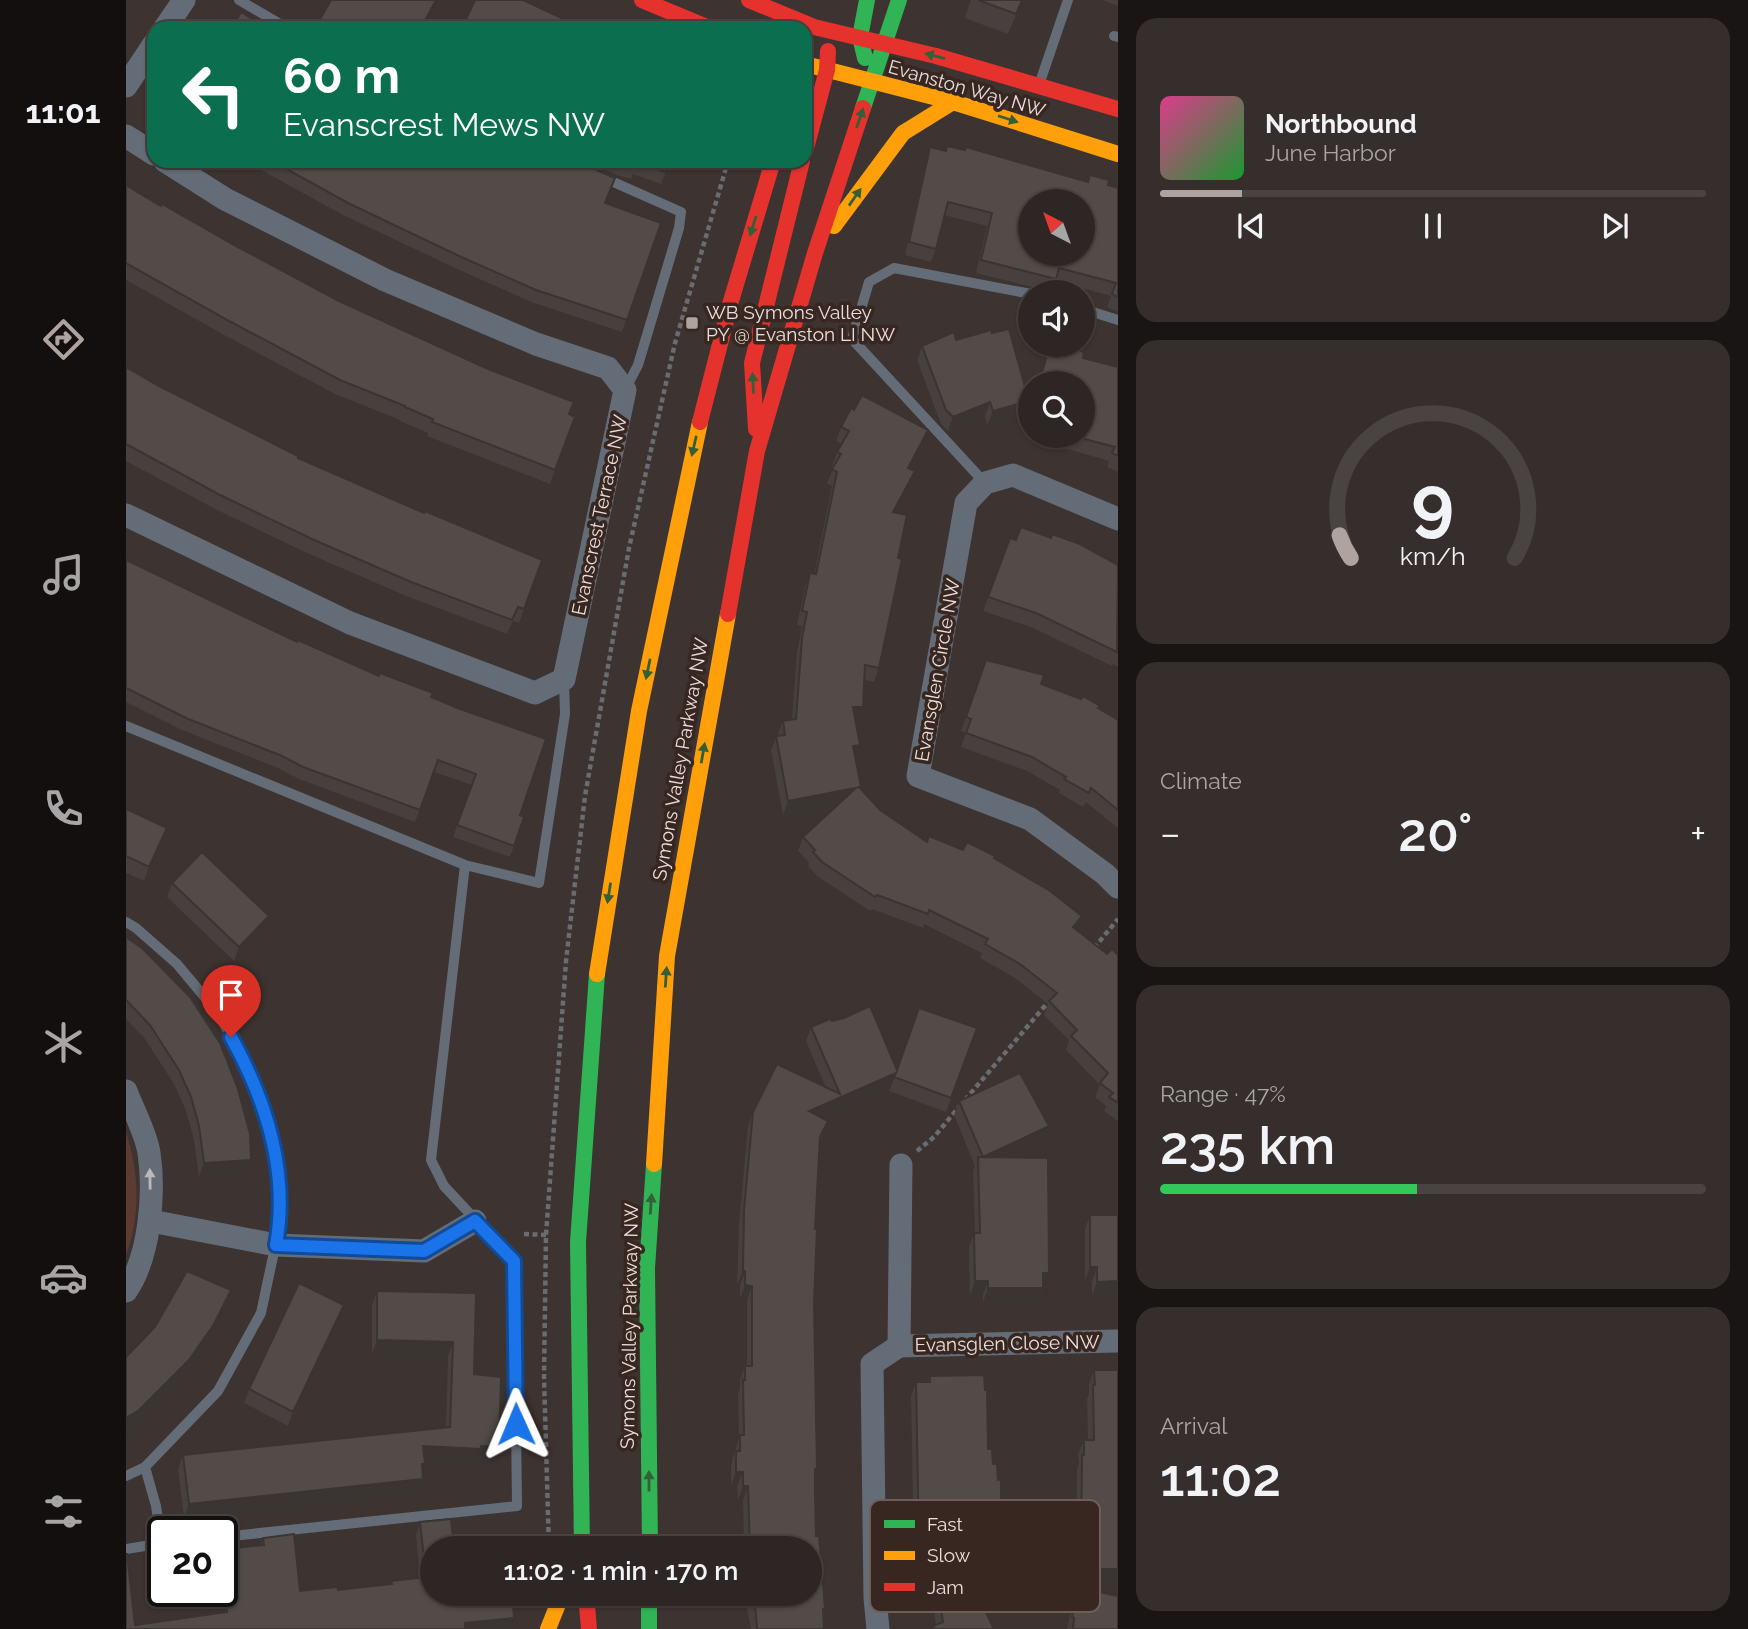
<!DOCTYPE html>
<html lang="en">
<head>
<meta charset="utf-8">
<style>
	:root { --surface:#2e2624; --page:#362e2c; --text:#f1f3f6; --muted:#a7a5a6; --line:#494341; --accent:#afa39f }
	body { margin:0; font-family:Raleway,sans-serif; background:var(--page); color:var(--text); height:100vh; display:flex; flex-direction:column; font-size:26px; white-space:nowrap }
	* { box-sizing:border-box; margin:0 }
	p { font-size:23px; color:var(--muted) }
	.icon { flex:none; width:38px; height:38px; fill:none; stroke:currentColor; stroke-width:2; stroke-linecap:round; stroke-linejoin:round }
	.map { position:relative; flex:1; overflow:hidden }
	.details { display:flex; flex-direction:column; gap:18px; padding:18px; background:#191514; width:630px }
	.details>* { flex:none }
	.hud { position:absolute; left:21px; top:21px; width:665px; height:147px; border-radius:21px; box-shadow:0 2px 5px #0004,0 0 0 2px var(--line); background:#0b6e4f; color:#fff; overflow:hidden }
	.needle { width:46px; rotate:319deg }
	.fabs { position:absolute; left:892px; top:189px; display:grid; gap:14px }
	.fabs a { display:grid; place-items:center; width:77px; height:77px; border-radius:50%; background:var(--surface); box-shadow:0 2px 5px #0004,0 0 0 2px var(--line); font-size:35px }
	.speed { position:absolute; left:21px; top:1516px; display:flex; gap:14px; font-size:35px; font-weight:700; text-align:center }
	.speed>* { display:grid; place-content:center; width:91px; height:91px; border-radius:50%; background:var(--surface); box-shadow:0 2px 5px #0004,0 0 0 2px var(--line); line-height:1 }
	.speed .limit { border:4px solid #111; border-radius:10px; background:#fff; color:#111 }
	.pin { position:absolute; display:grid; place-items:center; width:60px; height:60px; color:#fff; margin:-72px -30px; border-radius:50% 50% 50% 0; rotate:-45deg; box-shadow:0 0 7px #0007 }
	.pin .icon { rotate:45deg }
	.me { position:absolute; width:77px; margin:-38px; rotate:359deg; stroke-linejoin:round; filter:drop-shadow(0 0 5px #0008) }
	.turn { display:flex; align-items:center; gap:24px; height:147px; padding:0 21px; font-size:32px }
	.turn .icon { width:91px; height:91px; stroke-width:2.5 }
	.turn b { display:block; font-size:49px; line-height:60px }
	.big { font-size:52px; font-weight:600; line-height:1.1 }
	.details .tile { flex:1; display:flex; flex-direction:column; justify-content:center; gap:10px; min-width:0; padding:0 24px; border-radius:21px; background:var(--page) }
	.details .dial { align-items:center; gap:0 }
	.dial svg { height:182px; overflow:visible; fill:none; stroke:var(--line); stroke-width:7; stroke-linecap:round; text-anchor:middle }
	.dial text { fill:var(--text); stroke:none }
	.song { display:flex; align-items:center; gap:21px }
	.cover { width:84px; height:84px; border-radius:10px; background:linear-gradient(135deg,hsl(330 70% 55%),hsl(130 70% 35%)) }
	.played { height:7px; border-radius:4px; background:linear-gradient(90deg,var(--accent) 15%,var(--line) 15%) }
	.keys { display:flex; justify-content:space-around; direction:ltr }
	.heat { display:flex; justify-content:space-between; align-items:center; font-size:38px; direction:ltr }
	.charge { height:10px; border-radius:5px; background:linear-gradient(90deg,#34c759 47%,var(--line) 0) }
	.trip { position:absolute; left:294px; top:1536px; width:402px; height:70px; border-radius:35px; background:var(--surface); box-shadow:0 2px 5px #0004,0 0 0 2px var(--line); font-weight:600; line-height:70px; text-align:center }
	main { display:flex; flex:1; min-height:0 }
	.dock { display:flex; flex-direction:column; width:126px; justify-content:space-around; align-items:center; background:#120f0e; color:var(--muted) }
	.dock .icon { width:49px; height:49px }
	.dock .on { color:var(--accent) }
	.dock b { font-size:32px; color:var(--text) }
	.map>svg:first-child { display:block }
	.green { fill:#5e3b31 }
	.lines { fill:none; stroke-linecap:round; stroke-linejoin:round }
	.path { stroke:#696c71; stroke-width:4.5; stroke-dasharray:5 3.5; stroke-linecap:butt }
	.lane { stroke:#646d77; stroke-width:10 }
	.street { stroke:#646d77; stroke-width:23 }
	.fast { stroke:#30b455; stroke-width:16 }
	.slow { stroke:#ff9f0a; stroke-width:16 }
	.jam { stroke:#e5322d; stroke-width:16 }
	.wall { fill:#47403e }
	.shaded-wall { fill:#3a3432 }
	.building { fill:#534b48; stroke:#3a3432; stroke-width:2; fill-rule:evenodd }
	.oneway { fill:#355f36 }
	.oneway2 { fill:#bcb7b8 }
	.route-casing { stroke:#114b97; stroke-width:18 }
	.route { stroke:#1a73e8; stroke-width:12 }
	.poi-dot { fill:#afa39f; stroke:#382621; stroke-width:2.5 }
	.labels { text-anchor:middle; stroke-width:7; stroke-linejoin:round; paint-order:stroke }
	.street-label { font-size:19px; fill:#ecdfdb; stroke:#382621 }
	.poi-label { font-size:19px; fill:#ecdfdb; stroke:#382621; text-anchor:start }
	.key { fill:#382621; stroke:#6e5e59; stroke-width:2 }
	.key-label { font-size:19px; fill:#ecdfdb }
</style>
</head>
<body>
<main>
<nav class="dock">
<b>11:01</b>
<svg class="icon on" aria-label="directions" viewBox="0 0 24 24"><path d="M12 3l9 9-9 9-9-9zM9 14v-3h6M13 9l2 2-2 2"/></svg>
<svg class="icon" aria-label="music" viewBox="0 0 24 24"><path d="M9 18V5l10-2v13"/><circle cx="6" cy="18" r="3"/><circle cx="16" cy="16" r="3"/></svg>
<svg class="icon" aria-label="phone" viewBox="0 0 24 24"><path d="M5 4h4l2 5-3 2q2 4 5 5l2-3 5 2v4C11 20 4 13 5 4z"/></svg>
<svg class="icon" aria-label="climate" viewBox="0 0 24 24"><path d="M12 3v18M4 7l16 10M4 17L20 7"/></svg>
<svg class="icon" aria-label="car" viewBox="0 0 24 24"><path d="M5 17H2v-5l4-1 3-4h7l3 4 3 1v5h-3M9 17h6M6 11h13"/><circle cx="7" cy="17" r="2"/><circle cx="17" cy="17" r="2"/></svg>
<svg class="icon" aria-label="filters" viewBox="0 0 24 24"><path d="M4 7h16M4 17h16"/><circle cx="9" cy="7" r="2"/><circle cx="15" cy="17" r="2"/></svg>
</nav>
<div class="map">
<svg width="992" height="1629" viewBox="0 0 992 1629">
	<rect width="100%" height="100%" fill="#3d3330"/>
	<path class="green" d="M0,1132C13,1171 15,1216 0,1255Z"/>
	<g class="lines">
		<path class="path" d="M968,948L992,919
			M839,1100L924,1000
			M791,1151L808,1137L833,1107
			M398,1234L420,1235
			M423,1549L418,1377L420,1235L440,961L459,796L503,548L549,343L602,161"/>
		<path class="lane" d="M113,0L161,28
			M988,36L992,37
			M914,82L942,0
			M476,177L555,212L553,228L512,365L499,390
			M957,309L992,320
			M859,483L726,339L743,282L768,268L905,294
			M0,726L339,865L413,883L439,714L438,679
			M0,922L10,928L51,964L92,1013L118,1061L140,1117L153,1170L155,1219L135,1313L92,1391L19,1467L0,1476
			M19,1467L30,1506L36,1544
			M96,1537L391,1506L388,1261L318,1186L305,1160L339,865
			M0,1549L37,1543"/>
		<path class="street" d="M39,28L58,0
			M0,86L28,44
			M0,136L28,154
			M0,515L224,623L409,693L438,679L499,390L482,368L410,344L259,280L99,199L39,161
			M992,519L887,475L859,483L840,503L792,776L904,819L979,874L992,887
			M0,1091C7,1110 20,1133 23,1153C29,1193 24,1257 0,1291
			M25,1221L150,1245L298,1251L349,1221
			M773,1346L775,1165
			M752,1629L749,1598L746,1364L773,1346L992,1341"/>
		<path class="fast" d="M739,58L734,37L741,0
			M737,108L773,0
			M456,1549L452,1242L471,974
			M524,1549L521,1268L528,1164
			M523,1594V1629"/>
		<path class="slow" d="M679,64L827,102L992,154
			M708,226L777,133L827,102
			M471,974L513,711L574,422
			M528,1164L541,956L602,614
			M422,1629L436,1594"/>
		<path class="jam" d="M516,0L583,28
			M623,0L688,27L810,56L992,109
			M679,152L701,70L702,51
			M574,422L605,301L647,161
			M630,429L626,363L676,161
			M602,614L631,451L689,253L737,108
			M460,1594L463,1629"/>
	</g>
	<path class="wall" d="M845,0H896L882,34L841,19L839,16Z
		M977,0H992V6Z
		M804,147L992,188V312L981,307L985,296L930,281L926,292L850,273L861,226L818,215L810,249L805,262L779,255L800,160Z
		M119,161H450L479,203L535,223L496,332L405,302L329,268L217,215Z
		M458,161H544L535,184L507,174L505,179L491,175Z
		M0,186L35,206L213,301L449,417L424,484L301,436L302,433L274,421V420L209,394L100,336L0,280Z
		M866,333L903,401L898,415L861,425L859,416L822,431L815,424L791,360L796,346Z
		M924,345L957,358L992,367V472L981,467L983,461L938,448L939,445L907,436H957V383H912Z
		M0,367L33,386L172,458L298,513L416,560L393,623L387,621L381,634L280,596L181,553L89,509L0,461Z
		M728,410L802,430L797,444L784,469L789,471L784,485L769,512L772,558L753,668L748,682L739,680L737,707L732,721H730L729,757L735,789L754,810L801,842L868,858L951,930L981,954L992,955V1121L978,1111L980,1106L969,1097L974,1085L940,1050L943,1040L918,1015L922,1004L889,978L854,958L856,953L798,924L797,928L746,909L744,911L691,876L682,866L683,863L672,851L677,837L712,804L657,815L645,750L657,721L666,719L671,652L676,626L671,625L679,587L684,573L688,574L695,540L706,486L701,483L708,467L706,466L711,452L716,444L710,441L715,427Z
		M884,538L992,565V667L987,664L986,666L905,627L857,611Z
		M0,560L171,642L305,697L394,815L388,846L384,857L327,837L346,785L308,772L289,822L173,779L152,768L56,730L0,702Z
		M860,660L973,709L992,720V828L960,802L957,807L933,793L934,790L901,771L835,747L840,733L835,731Z
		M0,809L36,842L18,881L0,873Z
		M46,883L138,930L108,961L41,897Z
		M0,937L120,1174L73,1177L68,1140L60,1111L48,1084L19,1039L0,1019Z
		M706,1021L771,1069L851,1028L820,1112L763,1091L765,1087L695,1117L697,1135L694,1141L689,1229L688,1302L689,1492L690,1536L699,1609L697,1614L698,1629H625L620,1603L619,1594H684V1549H618L617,1500H612L611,1486H605V1465L613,1438L612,1394L614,1388V1380L619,1366H621V1300L614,1299V1285H611L613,1224L622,1126L627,1112L700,1088L680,1041L685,1027Z
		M833,1101L923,1126L918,1140L881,1158L918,1287L912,1302H857V1295H844L843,1247L848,1233H849L847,1171L849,1166L828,1115Z
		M964,1215L992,1295L966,1296V1281H959V1229Z
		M251,1291L350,1293L348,1374L368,1461L351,1460L350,1463L298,1460L292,1493L58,1518L52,1469L57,1455L320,1428L322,1356L246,1354V1305Z
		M213,1319L162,1426L118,1403L123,1389Z
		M968,1370H992V1583H950L951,1469L953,1464L952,1454L958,1440H962L961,1399L963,1394V1384Z
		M804,1376L862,1449L867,1464L881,1590L876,1604L857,1606L868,1629H806L807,1626L810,1625L807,1602L794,1603L788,1556L785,1396L790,1382H802Z
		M294,1522L306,1549L384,1629L9,1625L98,1613L99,1610L96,1586V1554L98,1549L135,1545L137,1538L174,1591L212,1590L264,1585L265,1581L294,1578L290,1535Z
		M955,1588L992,1629H941L945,1610L950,1596L952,1597Z"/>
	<path class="shaded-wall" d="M310,0H312L297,28H295Z
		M903,401L898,415L861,425L867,411Z
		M864,402L859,416L822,431L827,417Z
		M802,430L797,444L777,482L782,468Z
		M789,471L784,485L762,526L767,512Z
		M727,707H737L732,721H722Z
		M734,745L729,759L727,746Z
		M730,788L725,802L657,815L662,801Z
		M41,828L36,842L18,881L23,867Z
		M143,916L138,930L108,961L113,947Z
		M956,916L951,930L947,927Z
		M770,1073L765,1087L678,1125L683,1111Z
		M923,1126L918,1140L853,1171L857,1157Z
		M125,1160L120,1174L73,1177L78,1163Z
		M964,1267H971L966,1281H959Z
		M617,1271H619L614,1285H611Z
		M917,1273H923L918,1287H912Z
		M849,1281H862L857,1295H844Z
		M992,1281V1295L966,1296L971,1282Z
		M619,1285L626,1286L621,1300L614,1299Z
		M862,1288H917L912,1302H857Z
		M105,1290L97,1310L81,1345L56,1381L4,1432L0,1434V1418Z
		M218,1305L213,1319L162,1426L167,1412Z
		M251,1340L327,1342L322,1356L246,1354Z
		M297,1446H355L373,1447L368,1461L351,1460L350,1463L291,1460Z
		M610,1472H617L611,1486H605Z
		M297,1479L292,1493L58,1518L63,1504Z
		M617,1486H622L617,1500H612Z
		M870,1500H875L870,1514Z
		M955,1569H992V1583H950Z
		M812,1588L807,1602L794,1603L799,1589Z
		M881,1590L876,1604L846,1608L851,1594Z
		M388,1618L384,1629H336L339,1623Z"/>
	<path class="building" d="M205,0H310L295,28H189Z
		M349,0H397L457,28H336Z
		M852,0H896L890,14Z
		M115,12L141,28H106Z
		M821,146L839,150L840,147L962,182L964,175L983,180L982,185L992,188V297L986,294L990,283L933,268L930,279L855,260L866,213L822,202L810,249L783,242L804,147L820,151ZM905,201H957V254H905Z
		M146,161H450L489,178L479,203L535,223L501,320L410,290L333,256L222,203Z
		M490,161H544L539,172L511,162L510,167Z
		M0,185L35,206L36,204L110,246L213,301L362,369L448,402L443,414L449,417L429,470L306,422L307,419L279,407V406L214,380L105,322L0,263Z
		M883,329L903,401L867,411L864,402L827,417L820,410L796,346L828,332L830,340L865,330L866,333Z
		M924,345H933L958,352L957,358L992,367V456L986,453L989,447L947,436H957V383H913Z
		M0,367L33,386L172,456V458L298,513L299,511L416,560L398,609L392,607L386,620L285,582L186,539L94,495L0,444Z
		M736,395L802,430L782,468L789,471L767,512L781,515L772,558L776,559L753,668L739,665L737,707H727L734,745L727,746L735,787H733L754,810L801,842L803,836L837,850L841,842L869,856L868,858L924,891L956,916L947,927L981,954L986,949L992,955V1103L983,1097L987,1093L974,1083L982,1073L945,1036L951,1030L923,1001L931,993L894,964L859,944L862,939L803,910L802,914L751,895L749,897L696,862L687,852L689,850L677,837L730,788L662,801L650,736L659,735L657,721L670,719L676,638L681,612L676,611L684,573L690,574L700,526L711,472L706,469L715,454L711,452L723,431L715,427L725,408L728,410Z
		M895,527L925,538L926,534L954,544L992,565L991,652L910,613L862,597L884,538L890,540Z
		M0,560L171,642L172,640L253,676L254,673L307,693L305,697L334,709L420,739L394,815L398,817L388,846L331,825L350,774L312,760L294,810L177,767L156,756L60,718L0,688Z
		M860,660L918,675L915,684L955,699L957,696L974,706L972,708L992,720V810L965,788L963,793L938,779L940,777L906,757L840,733L845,719L840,717Z
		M0,809L41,828L23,867L0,856Z
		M76,852L143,916L113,947L46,883Z
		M0,937L16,948L64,997L94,1043L112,1089L124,1134L125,1160L78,1163L73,1126L65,1097L53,1070L24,1025L0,1000Z
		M744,1006L771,1070L793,1008L851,1028L825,1098L768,1077L770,1073L683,1111L702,1121L694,1137L689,1229H691L688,1302L691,1469H689V1492L690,1536H693L699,1609H697L698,1629H631L630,1614L626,1594H684V1549H624L622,1486H617V1472H610V1451H614V1435H618L617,1380H619V1366H626V1286L619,1285V1271H617L618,1210L627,1112L651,1064L714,1094L685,1027L704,1019L706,1021L718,1018Z
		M894,1073L923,1126L857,1157L833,1101Z
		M852,1157L922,1158L923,1273H917V1288H862V1281H849L848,1233H854Z
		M964,1215H992V1281L971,1282V1267H964Z
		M61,1271L105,1290L88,1324L63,1360L12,1411L0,1418V1357L29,1327Z
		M173,1283L218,1305L167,1412L123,1389Z
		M251,1291L350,1293L348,1374L375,1377L373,1447L355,1446V1449L297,1446L299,1464H296L297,1479L63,1504L57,1455L324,1427L327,1342L251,1340Z
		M968,1370H992V1569H955L956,1455H958V1440H968L967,1385H969Z
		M858,1375L859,1390H861L862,1449H866L867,1464H871L872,1480L875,1479V1500H870L881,1590L851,1594L868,1629H808L807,1626L817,1622L812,1588L799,1589L793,1542L790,1382H804V1376Z
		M325,1519L328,1549H306V1594H386L388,1618L339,1623V1629H0V1554H1L9,1625L101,1612L100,1606H104L98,1549L138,1545L137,1538L168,1534L174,1591L211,1587L212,1590L266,1584L265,1581L300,1577L294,1522Z
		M955,1588L992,1596V1629H947L948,1618L946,1617L950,1596L955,1598Z"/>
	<defs><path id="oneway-solid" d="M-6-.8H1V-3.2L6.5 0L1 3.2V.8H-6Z" transform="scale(1.75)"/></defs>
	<g class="oneway">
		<use href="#oneway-solid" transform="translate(809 56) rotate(-165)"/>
		<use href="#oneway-solid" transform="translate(734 118) rotate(-71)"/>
		<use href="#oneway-solid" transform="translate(882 119) rotate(18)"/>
		<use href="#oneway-solid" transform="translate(729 197) rotate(-55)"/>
		<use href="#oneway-solid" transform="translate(627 226) rotate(107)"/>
		<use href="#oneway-solid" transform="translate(627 383) rotate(-93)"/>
		<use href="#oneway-solid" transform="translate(568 446) rotate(103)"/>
		<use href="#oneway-solid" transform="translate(522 669) rotate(102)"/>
		<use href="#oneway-solid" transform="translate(577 753) rotate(-80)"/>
		<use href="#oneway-solid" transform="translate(483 893) rotate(99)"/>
		<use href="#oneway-solid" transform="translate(540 977) rotate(-86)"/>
		<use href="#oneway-solid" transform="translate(525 1204) rotate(-86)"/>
		<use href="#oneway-solid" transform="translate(523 1481) rotate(-90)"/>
	</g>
	<use class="oneway2" href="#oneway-solid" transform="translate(24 1179) rotate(-91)"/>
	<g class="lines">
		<defs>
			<path id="route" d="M105,1037C140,1100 163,1173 150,1245L298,1251L349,1221L388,1261L390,1424"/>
		</defs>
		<use href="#route" class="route-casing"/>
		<use href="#route" class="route"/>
	</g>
	<rect class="poi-dot" x="559" y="316" width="14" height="14" rx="3.5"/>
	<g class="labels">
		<g class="street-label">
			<text transform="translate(841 88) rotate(16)" y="7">Evanston Way NW</text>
			<text transform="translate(473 515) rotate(-78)" y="7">Evanscrest Terrace NW</text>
			<text transform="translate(811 670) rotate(-80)" y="7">Evansglen Circle NW</text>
			<text transform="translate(554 759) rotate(-80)" y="7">Symons Valley Parkway NW</text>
			<text transform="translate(503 1326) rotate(-89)" y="7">Symons Valley Parkway NW</text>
			<text transform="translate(881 1343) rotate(-1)" y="7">Evansglen Close NW</text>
		</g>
		<g class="poi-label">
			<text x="580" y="319">WB Symons Valley<tspan x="580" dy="22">PY @ Evanston LI NW</tspan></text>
		</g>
	</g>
	<rect x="744" y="1500" width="230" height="112" rx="10" class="key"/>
	<rect x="758" y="1520" width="31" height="8" fill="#30b455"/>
	<rect x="758" y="1551" width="31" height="9" fill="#ff9f0a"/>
	<rect x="758" y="1583" width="31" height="8" fill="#e5322d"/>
	<g class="key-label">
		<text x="801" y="1531">Fast</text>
		<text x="801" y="1562">Slow</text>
		<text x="801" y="1594">Jam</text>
	</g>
</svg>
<div class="fabs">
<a><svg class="needle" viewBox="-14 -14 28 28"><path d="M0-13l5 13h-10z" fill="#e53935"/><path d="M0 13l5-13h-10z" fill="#a7a5a6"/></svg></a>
<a><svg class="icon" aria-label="sound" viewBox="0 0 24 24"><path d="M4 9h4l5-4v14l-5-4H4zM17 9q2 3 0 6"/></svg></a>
<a><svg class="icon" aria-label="search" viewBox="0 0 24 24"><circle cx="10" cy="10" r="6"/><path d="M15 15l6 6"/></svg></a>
</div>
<div class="speed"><div class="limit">20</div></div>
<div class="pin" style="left:105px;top:1037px;background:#d93025"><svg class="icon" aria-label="arrive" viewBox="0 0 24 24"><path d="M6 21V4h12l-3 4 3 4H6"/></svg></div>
<svg class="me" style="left:390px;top:1424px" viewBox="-20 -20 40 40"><path d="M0-17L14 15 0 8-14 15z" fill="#1a73e8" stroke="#fff" stroke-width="4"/></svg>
<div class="trip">11:02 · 1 min · 170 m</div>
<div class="hud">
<div class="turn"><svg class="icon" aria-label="left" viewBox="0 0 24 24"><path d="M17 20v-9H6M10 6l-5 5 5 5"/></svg><div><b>60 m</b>Evanscrest Mews NW</div></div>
</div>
</div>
<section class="details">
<div class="tile">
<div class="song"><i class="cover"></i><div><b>Northbound</b><p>June Harbor</p></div></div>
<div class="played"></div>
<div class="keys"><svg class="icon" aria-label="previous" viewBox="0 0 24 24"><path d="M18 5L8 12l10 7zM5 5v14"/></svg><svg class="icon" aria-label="pause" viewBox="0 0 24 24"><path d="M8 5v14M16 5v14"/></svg><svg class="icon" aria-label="next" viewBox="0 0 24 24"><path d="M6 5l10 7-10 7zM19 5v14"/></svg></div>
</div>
<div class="tile dial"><svg viewBox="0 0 100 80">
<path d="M14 69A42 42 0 1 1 86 69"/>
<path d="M14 69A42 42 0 0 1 9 59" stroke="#afa39f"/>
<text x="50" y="56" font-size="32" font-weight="700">9</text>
<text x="50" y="72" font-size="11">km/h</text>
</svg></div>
<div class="tile"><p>Climate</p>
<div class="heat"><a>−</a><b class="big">20°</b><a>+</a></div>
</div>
<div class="tile"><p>Range · 47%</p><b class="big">235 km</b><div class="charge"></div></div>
<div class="tile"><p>Arrival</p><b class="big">11:02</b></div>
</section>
</main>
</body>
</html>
